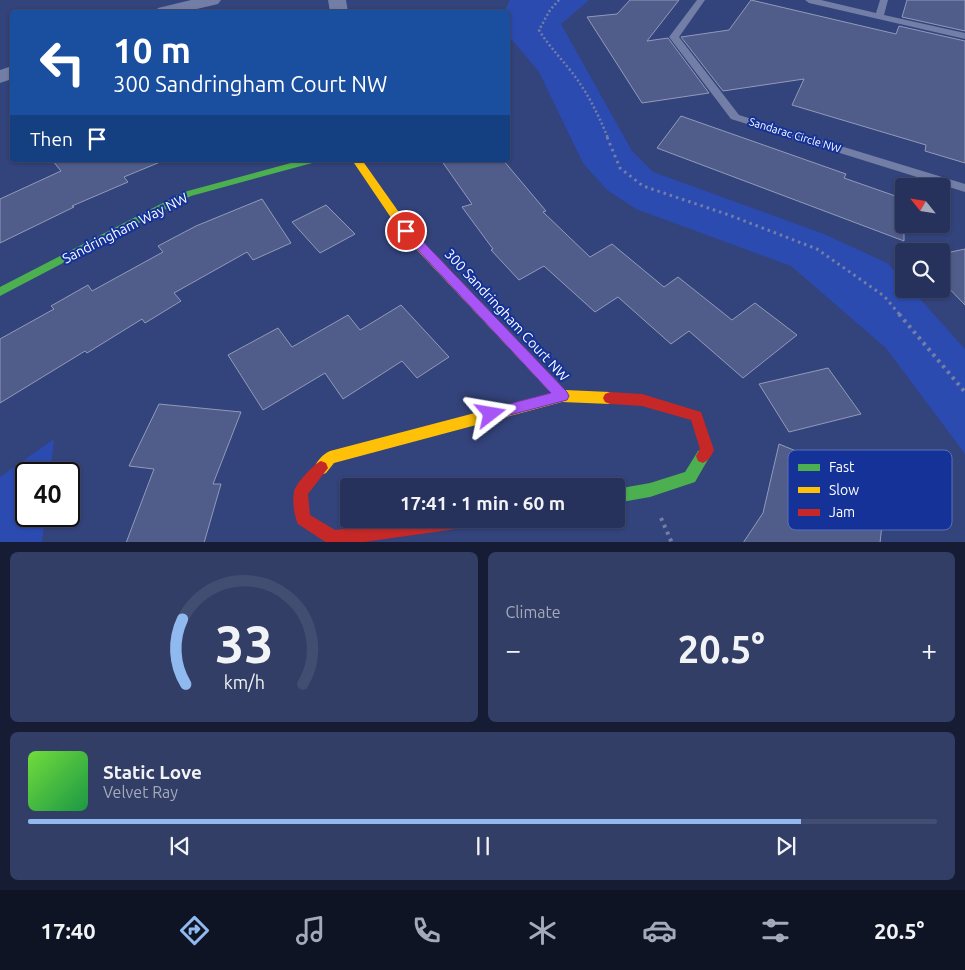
<!DOCTYPE html>
<html lang="en">
<head>
<meta charset="utf-8">
<style>
	:root { --surface:#26325c; --page:#323e65; --text:#f1f3f6; --muted:#a4aabb; --line:#424d72; --accent:#90b9f0 }
	body { margin:0; font-family:Ubuntu,sans-serif; background:var(--page); color:var(--text); height:100vh; display:flex; flex-direction:column; font-size:19px; white-space:nowrap }
	* { box-sizing:border-box; margin:0 }
	p { font-size:16px; color:var(--muted) }
	.icon { flex:none; width:28px; height:28px; fill:none; stroke:currentColor; stroke-width:2; stroke-linecap:round; stroke-linejoin:round }
	.map { position:relative; height:542px; overflow:hidden }
	.side { display:flex; flex-direction:column; gap:10px; padding:10px; background:#151c33; flex:1 }
	.side>* { flex:none }
	.top-card { position:absolute; left:10px; top:10px; width:500px; height:152px; border-radius:5px; box-shadow:0 1px 4px #0004,0 0 0 1px var(--line); background:#1a4fa0; color:#fff; overflow:hidden }
	.needle { width:32px; rotate:300deg }
	.controls { position:absolute; left:895px; top:178px; display:grid; gap:10px }
	.controls a { display:grid; place-items:center; width:55px; height:55px; border-radius:5px; background:var(--surface); box-shadow:0 1px 4px #0004,0 0 0 1px var(--line); font-size:25px }
	.speed { position:absolute; left:15px; top:462px; display:flex; gap:10px; font-size:25px; font-weight:700; text-align:center }
	.speed>* { display:grid; place-content:center; width:65px; height:65px; border-radius:50%; background:var(--surface); box-shadow:0 1px 4px #0004,0 0 0 1px var(--line); line-height:1 }
	.speed .limit { border:2px solid #111; border-radius:8px; background:#fff; color:#111 }
	.pin { position:absolute; display:grid; place-items:center; width:42px; height:42px; color:#fff; margin:-21px; border:2px solid #fff; border-radius:50%; box-shadow:0 1px 5px #0007 }
	.me { position:absolute; width:55px; margin:-28px; rotate:76deg; stroke-linejoin:round; filter:drop-shadow(0 0 4px #0008) }
	.turn { display:flex; align-items:center; gap:18px; height:105px; padding:0 20px; font-size:22px }
	.turn .icon { width:65px; height:65px; stroke-width:2.5 }
	.turn b { display:block; font-size:35px; line-height:42px }
	.then { display:flex; align-items:center; height:48px; padding:0 20px; background:#0003; gap:10px; font-size:19px }
	.big { font-size:38px; font-weight:600; line-height:1.1 }
	.side .tile { flex:1; display:flex; flex-direction:column; justify-content:center; gap:8px; min-width:0; padding:0 18px; border-radius:8px; background:var(--page) }
	.side .dial { align-items:center; gap:0 }
	.dial svg { height:130px; overflow:visible; fill:none; stroke:var(--line); stroke-width:7; stroke-linecap:round; text-anchor:middle }
	.dial text { fill:var(--text); stroke:none }
	.song { display:flex; align-items:center; gap:15px }
	.cover { width:60px; height:60px; border-radius:8px; background:linear-gradient(135deg,hsl(100 70% 55%),hsl(140 70% 35%)) }
	.played { height:5px; border-radius:2px; background:linear-gradient(90deg,var(--accent) 85%,var(--line) 85%) }
	.keys { display:flex; justify-content:space-around; direction:ltr }
	.heat { display:flex; justify-content:space-between; align-items:center; font-size:28px; direction:ltr }
	.side .tiles { flex:1; display:grid; gap:10px; grid-template-columns:1fr 1fr }
	.tile:last-child { grid-column:span 2 }
	.trip { position:absolute; left:340px; top:478px; width:285px; height:50px; border-radius:5px; background:var(--surface); box-shadow:0 1px 4px #0004,0 0 0 1px var(--line); font-weight:600; line-height:50px; text-align:center }
	.tab-bar { display:flex; height:80px; justify-content:space-around; align-items:center; background:#0f1425; color:var(--muted) }
	.tab-bar .icon { width:35px; height:35px }
	.tab-bar .on { color:var(--accent) }
	.tab-bar b { font-size:22px; color:var(--text) }
	.map>svg:first-child { display:block }
	.green { fill:#2c4bb1 }
	.building { fill:#505d8a; stroke:#929aba }
	.lines { fill:none; stroke-linecap:round; stroke-linejoin:round }
	.path-far2 { stroke:#737ea6; stroke-width:2.5; stroke-dasharray:2 2.5; stroke-linecap:butt }
	.path-far1 { stroke:#737ea6; stroke-width:3; stroke-dasharray:2.5 4; stroke-linecap:butt }
	.path { stroke:#737ea6; stroke-width:4; stroke-dasharray:3 4.5; stroke-linecap:butt }
	.lane { fill:#737ea6; fill-rule:evenodd }
	.street { fill:#737ea6; fill-rule:evenodd }
	.fast { fill:#4caf50; fill-rule:evenodd }
	.slow { fill:#ffc107; fill-rule:evenodd }
	.jam { fill:#c62828; fill-rule:evenodd }
	.route { fill:#a855f7; stroke:#6d37a1 }
	.labels { text-anchor:middle; stroke-width:4; stroke-linejoin:round; paint-order:stroke }
	.far-street-label { font-size:11px; fill:#fff; stroke:#153299 }
	.street-label { font-size:14px; fill:#fff; stroke:#153299 }
	.key { fill:#153299; stroke:#5b70b8; stroke-width:1 }
	.key-label { font-size:14px; fill:#fff }
</style>
</head>
<body>
<div class="map">
<svg width="965" height="543" viewBox="0 0 965 543">
	<rect width="100%" height="100%" fill="#33437b"/>
	<path class="green" d="M510,0H589L561,24L632,151L653,172L824,234L887,263L904,281V289H911L965,349V454L886,348L791,266L636,209L607,190L583,163L539,72L508,35V12H504Z
		M54,439L50,474H26V516H45L42,542H0V477Z"/>
	<path class="building" d="M630,0H679L647,41L668,38L709,93L642,103L587,17L617,14Z
		M751,0L896,34L899,26L965,41V163L925,151L926,145L792,105L804,79L723,91L681,37L729,30Z
		M907,0H965V31L902,17Z
		M681,116L846,174L844,178L904,199V241L657,148Z
		M52,160H165L124,177L128,182L72,206L74,207L0,243V199L61,171Z
		M441,160H503L546,211L543,212L590,257L612,244L664,287L678,277L732,320L755,303L797,335L743,378L689,331L671,344L618,297L595,312L544,266L519,280L491,250L493,249L462,207L472,204Z
		M262,199L291,243L253,260L247,252L174,293L181,301L145,323L142,319L87,353L85,351L0,403V339L54,309L51,306L88,285L92,291L163,252L158,246L196,226Z
		M326,205L355,234L320,253L292,222Z
		M965,249V305L941,280V254Z
		M401,305L449,357L417,378L402,361L343,399L325,373L263,410L228,355L278,328L292,347L348,315L360,330Z
		M828,368L861,414L789,432L759,384Z
		M159,404L241,412L213,484H221L204,543H126L154,469L129,466Z
		M779,444L886,488L880,543H743L763,513Z"/>
	<g class="lines">
		<path class="path-far2" d="M559,0L550,10L539,30C548,45 559,56 570,70C587,91 598,114 608,138"/>
		<path class="path-far1" d="M607,137L620,168L643,186L729,215L817,249L884,296L900,315"/>
		<path class="path" d="M899,314L965,392
			M661,518L672,543"/>
		<path class="lane" d="M697,0H705L679,37L739,115L965,184V192L731,119L669,37Z
			M805,0H821L876,13L880,0H888L884,15L965,33V39L809,3Z"/>
		<path class="street" d="M191,0H221L218,4L184,12H155L158,8Z
			M328,0H346L348,12H330Z
			M12,66V79L0,83V70Z"/>
		<path class="fast" d="M302,160H318L316,162L191,196L0,296V287L184,192Z
			M703,449L708,451L710,456L695,482L650,497L616,503V489L650,483L685,472L698,451Z"/>
		<path class="slow" d="M352,160H362L410,228L565,390L610,392L615,394L617,398L615,402L610,404L562,402L334,463L326,473L321,475L316,473L314,468C317,461 323,454 330,451L551,393L402,234Z"/>
		<path class="jam" d="M610,392L642,394L701,412L714,450C711,456 709,460 703,463L698,461L696,456L700,449L691,420L642,406L610,404L605,402L603,398L605,394Z
			M321,461L326,463L328,468L308,494L310,515L335,530L422,519H484L482,524L477,526L357,543H327L298,524C294,516 292,500 294,492C295,484 314,464 321,461Z"/>
	</g>
	<path class="route" d="M406,227L410,228L567,392L569,396L567,400L491,420L486,418L484,414L486,410L551,393L403,234L401,231Z"/>
	<g class="labels">
		<g class="far-street-label">
			<text transform="translate(795 135) rotate(17)" y="4">Sandarac Circle NW</text>
		</g>
		<g class="street-label">
			<text transform="translate(125 228) rotate(-27)" y="5">Sandringham Way NW</text>
			<text transform="translate(507 315) rotate(47)" y="5">300 Sandringham Court NW</text>
		</g>
	</g>
	<rect x="788" y="450" width="164" height="80" rx="8" class="key"/>
	<rect x="798" y="464" width="22" height="7" fill="#4caf50"/>
	<rect x="798" y="487" width="22" height="6" fill="#ffc107"/>
	<rect x="798" y="509" width="22" height="7" fill="#c62828"/>
	<g class="key-label">
		<text x="829" y="472">Fast</text>
		<text x="829" y="495">Slow</text>
		<text x="829" y="517">Jam</text>
	</g>
</svg>
<div class="controls">
<a><svg class="needle" viewBox="-14 -14 28 28"><path d="M0-13l5 13h-10z" fill="#e53935"/><path d="M0 13l5-13h-10z" fill="#a4aabb"/></svg></a>
<a><svg class="icon" aria-label="search" viewBox="0 0 24 24"><circle cx="10" cy="10" r="6"/><path d="M15 15l6 6"/></svg></a>
</div>
<div class="speed"><div class="limit">40</div></div>
<div class="pin" style="left:406px;top:231px;background:#d93025"><svg class="icon" aria-label="arrive" viewBox="0 0 24 24"><path d="M6 21V4h12l-3 4 3 4H6"/></svg></div>
<svg class="me" style="left:491px;top:414px" viewBox="-20 -20 40 40"><path d="M0-17L14 15 0 8-14 15z" fill="#a855f7" stroke="#fff" stroke-width="4"/></svg>
<div class="trip">17:41 · 1 min · 60 m</div>
<div class="top-card">
<div class="turn"><svg class="icon" aria-label="left" viewBox="0 0 24 24"><path d="M17 20v-9H6M10 6l-5 5 5 5"/></svg><div><b>10 m</b>300 Sandringham Court NW</div></div>
<div class="then">Then<svg class="icon" aria-label="arrive" viewBox="0 0 24 24"><path d="M6 21V4h12l-3 4 3 4H6"/></svg></div>
</div>
</div>
<section class="side">
<div class="tiles">
<div class="tile dial"><svg viewBox="0 0 100 80">
<path d="M14 69A42 42 0 1 1 86 69"/>
<path d="M14 69A42 42 0 0 1 12 29" stroke="#90b9f0"/>
<text x="50" y="56" font-size="32" font-weight="700">33</text>
<text x="50" y="72" font-size="11">km/h</text>
</svg></div>
<div class="tile"><p>Climate</p>
<div class="heat"><a>−</a><b class="big">20.5°</b><a>+</a></div>
</div>
<div class="tile">
<div class="song"><i class="cover"></i><div><b>Static Love</b><p>Velvet Ray</p></div></div>
<div class="played"></div>
<div class="keys"><svg class="icon" aria-label="previous" viewBox="0 0 24 24"><path d="M18 5L8 12l10 7zM5 5v14"/></svg><svg class="icon" aria-label="pause" viewBox="0 0 24 24"><path d="M8 5v14M16 5v14"/></svg><svg class="icon" aria-label="next" viewBox="0 0 24 24"><path d="M6 5l10 7-10 7zM19 5v14"/></svg></div>
</div>
</div>
</section>
<nav class="tab-bar">
<b>17:40</b>
<svg class="icon on" aria-label="directions" viewBox="0 0 24 24"><path d="M12 3l9 9-9 9-9-9zM9 14v-3h6M13 9l2 2-2 2"/></svg>
<svg class="icon" aria-label="music" viewBox="0 0 24 24"><path d="M9 18V5l10-2v13"/><circle cx="6" cy="18" r="3"/><circle cx="16" cy="16" r="3"/></svg>
<svg class="icon" aria-label="phone" viewBox="0 0 24 24"><path d="M5 4h4l2 5-3 2q2 4 5 5l2-3 5 2v4C11 20 4 13 5 4z"/></svg>
<svg class="icon" aria-label="climate" viewBox="0 0 24 24"><path d="M12 3v18M4 7l16 10M4 17L20 7"/></svg>
<svg class="icon" aria-label="car" viewBox="0 0 24 24"><path d="M5 17H2v-5l4-1 3-4h7l3 4 3 1v5h-3M9 17h6M6 11h13"/><circle cx="7" cy="17" r="2"/><circle cx="17" cy="17" r="2"/></svg>
<svg class="icon" aria-label="filters" viewBox="0 0 24 24"><path d="M4 7h16M4 17h16"/><circle cx="9" cy="7" r="2"/><circle cx="15" cy="17" r="2"/></svg>
<b>20.5°</b>
</nav>
</body>
</html>
